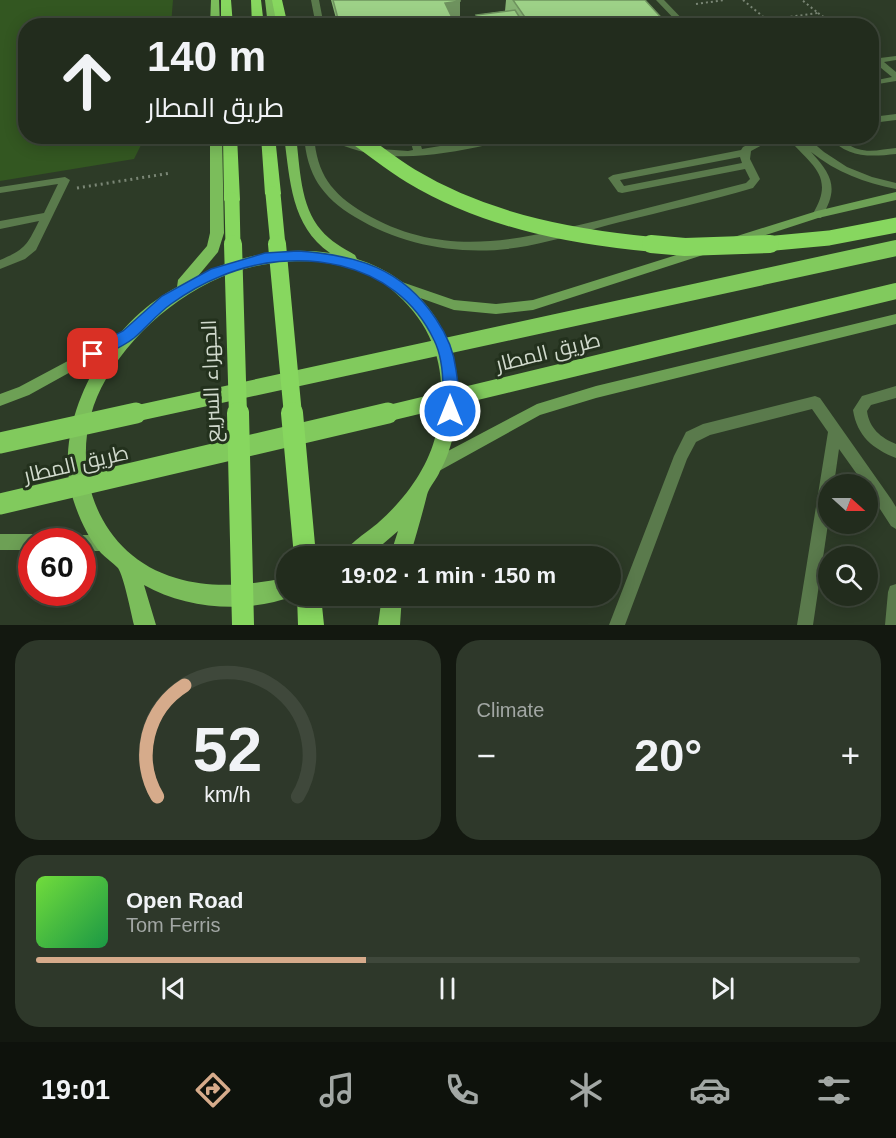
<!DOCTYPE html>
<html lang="en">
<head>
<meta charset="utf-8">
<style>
	:root { --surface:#222c1d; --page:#2e382a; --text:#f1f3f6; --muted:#a2a7a4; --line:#3f483b; --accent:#d6ab8b }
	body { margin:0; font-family:Arial,Cairo,sans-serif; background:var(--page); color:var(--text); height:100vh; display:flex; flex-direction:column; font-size:22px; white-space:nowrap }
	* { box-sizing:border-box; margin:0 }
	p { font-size:20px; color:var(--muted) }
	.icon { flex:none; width:33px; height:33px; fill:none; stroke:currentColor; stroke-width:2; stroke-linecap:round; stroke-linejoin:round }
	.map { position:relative; height:625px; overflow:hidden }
	.details { display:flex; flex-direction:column; gap:15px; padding:15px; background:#131810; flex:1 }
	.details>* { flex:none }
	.hud { position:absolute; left:18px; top:18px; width:861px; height:126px; border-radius:24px; box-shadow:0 3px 15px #0003,0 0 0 2px var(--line); background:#222c1d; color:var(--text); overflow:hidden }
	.needle { width:39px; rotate:111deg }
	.tools { position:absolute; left:818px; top:474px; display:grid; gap:12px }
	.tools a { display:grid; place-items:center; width:60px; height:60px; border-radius:50%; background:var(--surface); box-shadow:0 3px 15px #0003,0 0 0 2px var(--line); font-size:30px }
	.speed { position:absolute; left:18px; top:528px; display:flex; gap:12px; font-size:30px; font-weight:700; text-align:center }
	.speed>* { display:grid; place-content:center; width:78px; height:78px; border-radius:50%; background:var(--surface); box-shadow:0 3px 15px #0003,0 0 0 2px var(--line); line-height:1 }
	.speed .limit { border:9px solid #d22; background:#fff; color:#111 }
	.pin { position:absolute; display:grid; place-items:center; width:51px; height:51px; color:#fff; margin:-26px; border-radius:12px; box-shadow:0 3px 9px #0006 }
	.me { position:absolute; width:66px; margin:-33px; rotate:0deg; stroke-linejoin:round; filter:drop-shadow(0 0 4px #0008) }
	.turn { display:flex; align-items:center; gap:21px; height:126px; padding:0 30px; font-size:27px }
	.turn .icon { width:78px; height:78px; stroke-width:2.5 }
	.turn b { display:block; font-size:42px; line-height:51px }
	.big { font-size:45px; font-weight:700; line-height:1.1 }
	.details .widget { flex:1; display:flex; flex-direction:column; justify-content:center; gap:9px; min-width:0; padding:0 21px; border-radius:24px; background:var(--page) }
	.details .dial { align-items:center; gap:0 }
	.dial svg { height:156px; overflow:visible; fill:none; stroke:var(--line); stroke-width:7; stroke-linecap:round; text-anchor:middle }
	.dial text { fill:var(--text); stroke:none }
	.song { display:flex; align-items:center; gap:18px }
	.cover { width:72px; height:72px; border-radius:9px; background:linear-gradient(135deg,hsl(100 70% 55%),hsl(140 70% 35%)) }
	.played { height:6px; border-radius:3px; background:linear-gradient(90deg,var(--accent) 40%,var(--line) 40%) }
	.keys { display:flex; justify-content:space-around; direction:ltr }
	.heat { display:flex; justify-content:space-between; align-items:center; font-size:33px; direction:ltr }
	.details .tiles { flex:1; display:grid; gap:15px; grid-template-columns:1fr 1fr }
	.widget:last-child { grid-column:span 2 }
	.trip { position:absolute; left:276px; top:546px; width:345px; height:60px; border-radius:30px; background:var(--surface); box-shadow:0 3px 15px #0003,0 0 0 2px var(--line); font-weight:700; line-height:60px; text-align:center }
	.tabs { display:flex; height:96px; justify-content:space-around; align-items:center; background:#0e120c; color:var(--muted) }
	.tabs .icon { width:42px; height:42px }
	.tabs .active { color:var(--accent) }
	.tabs b { font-size:27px; color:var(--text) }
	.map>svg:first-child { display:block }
	.green { fill:#335721 }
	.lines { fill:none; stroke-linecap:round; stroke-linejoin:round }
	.path-far1 { stroke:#7a8675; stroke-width:2; stroke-dasharray:2 3; stroke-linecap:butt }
	.path { stroke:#7a8675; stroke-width:3; stroke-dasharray:2 4; stroke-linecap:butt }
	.service { fill:#5a7a4c; fill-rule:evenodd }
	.tertiary { fill:#5a7a4c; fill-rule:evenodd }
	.secondary { fill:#6da055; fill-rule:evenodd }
	.primary { fill:#7bbd5b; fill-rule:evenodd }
	.motorway { fill:#87d75f; fill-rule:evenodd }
	.trunk-bridge-far1 { stroke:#81ca5d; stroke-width:16 }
	.trunk-bridge { stroke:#81ca5d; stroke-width:21 }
	.motorway-bridge-far2 { stroke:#87d75f; stroke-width:15 }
	.motorway-bridge-far1 { stroke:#87d75f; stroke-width:18 }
	.motorway-bridge { stroke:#87d75f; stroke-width:22 }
	.wall { fill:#87b474 }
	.shaded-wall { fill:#6e925e }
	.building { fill:#9dd187; stroke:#6e925e; stroke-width:1.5 }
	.route { fill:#1a73e8; stroke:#114b97; stroke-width:1.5 }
	.labels { text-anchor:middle; stroke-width:6; stroke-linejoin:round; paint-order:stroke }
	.street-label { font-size:21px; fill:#d0d9cc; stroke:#23311d }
</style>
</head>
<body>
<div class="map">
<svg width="896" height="625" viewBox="0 0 896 625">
	<rect width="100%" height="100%" fill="#2d3b27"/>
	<path class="green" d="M0,0H173L171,25L26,26V136L145,137L134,159L0,181Z"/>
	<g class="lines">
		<path class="path-far1" d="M743,0L767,20L818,13L802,0
			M696,4L725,0
			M818,13L836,26"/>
		<path class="path" d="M77,188L171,173"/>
		<path class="service" d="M311,0H319L324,26H316Z
			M896,56V60L884,62L896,72V81L872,85V81L892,77L875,63H872V59Z
			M896,114V120L872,123V117Z
			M304,136H314C317,174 331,193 364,213C446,261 522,239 608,218C654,206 700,195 746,183L750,179L745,169L622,193L618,192L608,178L613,175L741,150L743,147L766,136H779L751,151L750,159L760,179L753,188C709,201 664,211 620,222C589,230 558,240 527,246C469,257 406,248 355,217C322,197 307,175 304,136ZM740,157L742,163L624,186L620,180Z
			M340,136H349L351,142L367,148L408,151L413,150L409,136H418L422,149L501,136H523C514,142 498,143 487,145C439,155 391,164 344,146Z
			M828,136C844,136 844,145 858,149C870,153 884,149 896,148V154C869,157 847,158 828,136Z
			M65,177L70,180L36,250L25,259L0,269V260C26,249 27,245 39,221L0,229V221L44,213L58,184L0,193V187Z
			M896,386V398L871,405L867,411C869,428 881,438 896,444V458C873,449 857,436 853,410L862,396Z
			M815,396L820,398L891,499L896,507V529L891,526L867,489V484H864L839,449L834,484H828V524L813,625H797L828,432L812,409L710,435L696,442L687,459L625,625H609L674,456L686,432L703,424Z
			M896,584V625H885L888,592L890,586Z"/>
		<path class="tertiary" d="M656,0H664L689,26H681Z
			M786,136H805L824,152L847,167L872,177L896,183V189C865,183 836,172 811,152C833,176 839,189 821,218H813L812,215C837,175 810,165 786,136Z"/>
		<path class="secondary" d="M896,192V200L818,218L738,244L733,240L734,237L817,211Z
			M702,247L708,251L706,254L533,310L496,314L454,310L395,289L393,286L399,281L454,300L496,304L533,300Z
			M896,314V324L596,398L540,415L439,471L434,473L429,471L427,466L429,461L537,404L596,386Z
			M126,330L130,331L132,335L130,339L29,395L0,406V394L19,387Z
			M0,534H44L50,536L52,542H32V550H0Z
			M82,535H105L111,537L113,543L111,549L105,551H82V542H75L76,537Z"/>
		<path class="primary" d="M211,0H219L220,26H210Z
			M265,0H273L278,26H268Z
			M210,136H222L224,233L218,252L198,276C238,255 286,246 330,253C291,226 290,180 284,136H296C300,167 300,206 321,230C330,241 343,248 355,255L357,259C434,283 474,359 453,437C450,448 446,461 440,471C437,479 429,487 427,495C422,515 416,536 410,556H390L398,531L369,556H343C348,543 368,532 379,522C405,499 428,468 436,434C450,376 437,327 391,289C360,263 314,258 275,263C237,267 200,284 169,308C144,327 122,351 106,379C63,452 90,553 176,578C212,589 249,585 286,578V596H293C247,614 186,609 144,585L156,625H134C131,613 124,577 118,568C113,563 106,558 101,553C89,539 81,522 75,505C47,425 106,324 177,287L178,280L207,246L210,233Z
			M382,596H402L400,625H378Z"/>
		<path class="motorway" d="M221,0H231L233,26H221Z
			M251,0H261L264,26H252Z
			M272,0H282L288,26H277Z
			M223,136H237L240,200L237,204H227L224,200Z
			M261,136H275L281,194L273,199L265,194Z
			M297,596H321L324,625H298Z"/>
		<path class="trunk-bridge-far1" d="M129,415L896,248
			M381,415L896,291"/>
		<path class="trunk-bridge" d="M0,443L136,413
			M0,504L388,413"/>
		<path class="motorway-bridge-far2" d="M354,136C373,149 391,164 411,176C489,223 581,239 671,246
			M273,194L278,246
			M232,200L233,246
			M744,246L829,238L896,225"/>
		<path class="motorway-bridge-far1" d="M233,244L238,415
			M277,244L293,415
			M651,244L685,247L770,244"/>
		<path class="motorway-bridge" d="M238,413L243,625
			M292,413L305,556"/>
	</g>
	<path class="wall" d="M331,0H460V22H455L456,26H338Z
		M506,0H645L669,26H457L476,23V15L505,11Z"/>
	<path class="shaded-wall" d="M452,0H460V22L445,24V3Z"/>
	<path class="building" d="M333,0H460V1L445,3L456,26H340Z
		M513,0H645L669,26H531Z
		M515,10L525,26H457L480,22L476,15Z"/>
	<path class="route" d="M298,251C357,255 402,268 436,319C447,335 454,351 456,370C458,384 462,402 456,416L450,418L445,416C441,407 444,398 443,389C443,373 441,354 434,340C396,259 295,244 219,277C204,283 185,294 171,304C158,313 147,327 134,338C124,346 110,352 98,358L93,360L88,358L86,354L88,349L123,331L162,296L211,269L265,253Z"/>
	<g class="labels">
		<g class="street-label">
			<text transform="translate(548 352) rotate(-14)" y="7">طريق المطار</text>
			<text transform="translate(211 381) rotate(-92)" y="7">الجهراء السريع</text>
			<text transform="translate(76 464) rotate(-13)" y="7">طريق المطار</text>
		</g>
	</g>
</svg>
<div class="tools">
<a><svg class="needle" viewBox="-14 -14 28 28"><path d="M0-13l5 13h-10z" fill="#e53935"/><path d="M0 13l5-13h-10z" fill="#a2a7a4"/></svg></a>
<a><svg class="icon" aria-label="search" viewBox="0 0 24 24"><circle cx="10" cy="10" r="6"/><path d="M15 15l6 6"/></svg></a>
</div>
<div class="speed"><div class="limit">60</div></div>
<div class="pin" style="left:93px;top:354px;background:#d93025"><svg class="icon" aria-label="arrive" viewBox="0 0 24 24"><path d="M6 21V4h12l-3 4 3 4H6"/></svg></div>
<svg class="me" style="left:450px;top:411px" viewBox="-20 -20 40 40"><circle r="17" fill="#1a73e8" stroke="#fff" stroke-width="3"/><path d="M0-11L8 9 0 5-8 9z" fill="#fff"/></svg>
<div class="trip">19:02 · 1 min · 150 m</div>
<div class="hud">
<div class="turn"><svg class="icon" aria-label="ahead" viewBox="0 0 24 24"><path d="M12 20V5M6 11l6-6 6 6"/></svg><div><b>140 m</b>طريق المطار</div></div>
</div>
</div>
<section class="details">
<div class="tiles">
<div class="widget dial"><svg viewBox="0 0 100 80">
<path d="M14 69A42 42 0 1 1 86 69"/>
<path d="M14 69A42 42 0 0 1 28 12" stroke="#d6ab8b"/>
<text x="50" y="56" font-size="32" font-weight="700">52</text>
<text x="50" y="72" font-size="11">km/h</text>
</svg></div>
<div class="widget"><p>Climate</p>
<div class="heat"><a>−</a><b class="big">20°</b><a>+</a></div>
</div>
<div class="widget">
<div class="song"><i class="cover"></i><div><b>Open Road</b><p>Tom Ferris</p></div></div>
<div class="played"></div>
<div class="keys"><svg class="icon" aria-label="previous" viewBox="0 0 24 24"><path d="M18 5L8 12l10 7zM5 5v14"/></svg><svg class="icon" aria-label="pause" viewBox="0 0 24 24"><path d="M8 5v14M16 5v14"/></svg><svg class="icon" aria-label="next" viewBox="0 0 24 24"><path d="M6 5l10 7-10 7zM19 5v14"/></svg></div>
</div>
</div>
</section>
<nav class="tabs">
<b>19:01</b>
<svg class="icon active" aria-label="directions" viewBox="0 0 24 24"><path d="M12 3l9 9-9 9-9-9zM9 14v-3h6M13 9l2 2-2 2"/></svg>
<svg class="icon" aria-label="music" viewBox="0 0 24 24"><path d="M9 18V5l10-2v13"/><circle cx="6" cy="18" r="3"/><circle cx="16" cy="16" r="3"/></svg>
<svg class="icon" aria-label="phone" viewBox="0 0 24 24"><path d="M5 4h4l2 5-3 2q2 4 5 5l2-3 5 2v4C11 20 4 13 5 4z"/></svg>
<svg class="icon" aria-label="climate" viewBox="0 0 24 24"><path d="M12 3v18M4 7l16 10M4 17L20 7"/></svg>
<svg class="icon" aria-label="car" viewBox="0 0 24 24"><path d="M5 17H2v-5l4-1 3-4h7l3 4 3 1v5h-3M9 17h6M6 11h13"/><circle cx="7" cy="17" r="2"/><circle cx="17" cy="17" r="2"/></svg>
<svg class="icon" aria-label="filters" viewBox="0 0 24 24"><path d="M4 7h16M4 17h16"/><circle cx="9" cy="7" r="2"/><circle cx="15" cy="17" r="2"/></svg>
</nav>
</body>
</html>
